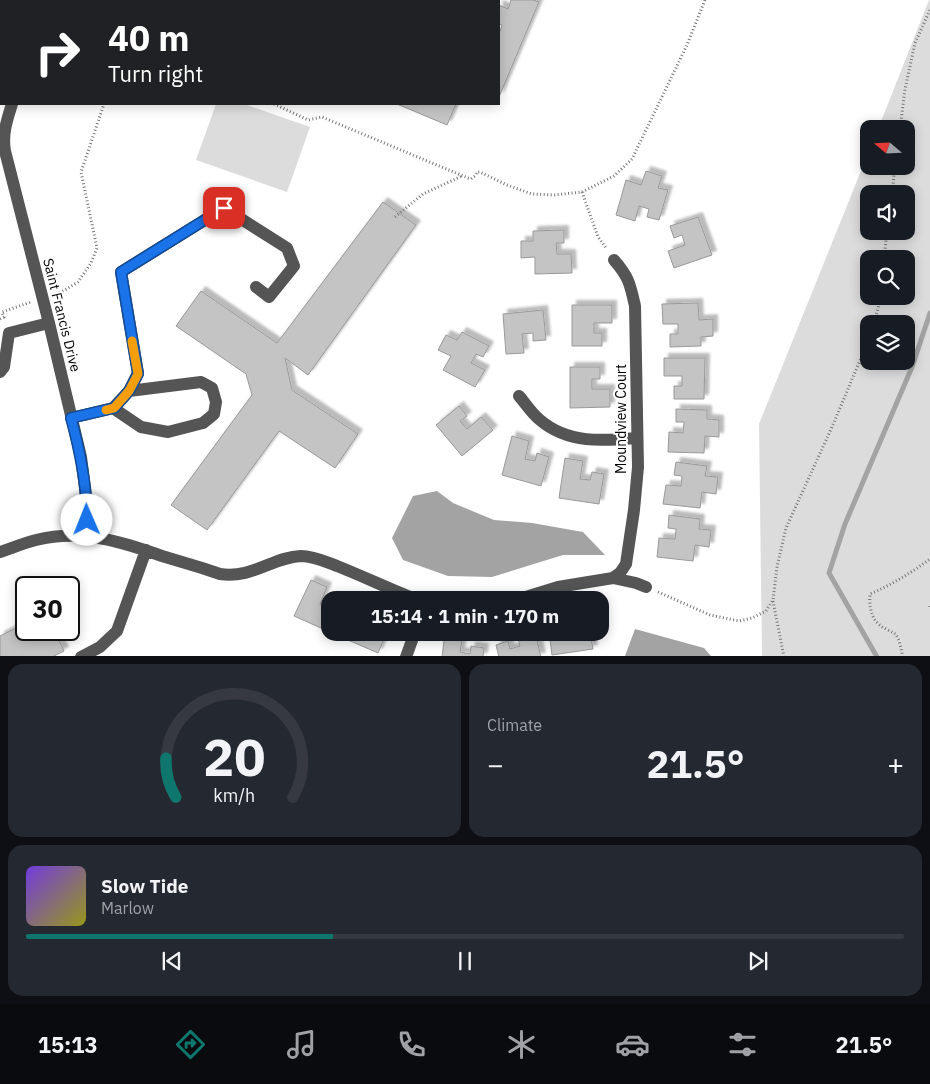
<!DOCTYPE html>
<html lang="en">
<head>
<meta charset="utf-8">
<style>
	:root { --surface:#171b24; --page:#242831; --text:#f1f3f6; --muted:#9ea1a6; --line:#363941; --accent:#0f766e }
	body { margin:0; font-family:"IBM Plex Sans",sans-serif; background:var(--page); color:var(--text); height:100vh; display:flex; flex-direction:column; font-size:19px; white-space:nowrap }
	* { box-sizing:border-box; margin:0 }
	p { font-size:16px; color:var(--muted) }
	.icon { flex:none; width:28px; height:28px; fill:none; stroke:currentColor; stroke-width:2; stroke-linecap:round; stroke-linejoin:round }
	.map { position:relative; height:656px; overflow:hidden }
	.details { display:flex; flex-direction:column; gap:8px; padding:8px; background:#0d0f14; flex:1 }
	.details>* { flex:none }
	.hud { position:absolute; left:0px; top:0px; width:500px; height:105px; box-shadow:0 2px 12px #0003; background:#202124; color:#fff; overflow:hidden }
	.needle { width:32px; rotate:289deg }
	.buttons { position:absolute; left:860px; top:120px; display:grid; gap:10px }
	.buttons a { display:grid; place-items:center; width:55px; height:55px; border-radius:10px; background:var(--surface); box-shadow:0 2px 12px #0003; font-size:25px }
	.speed { position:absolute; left:15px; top:576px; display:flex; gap:10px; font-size:25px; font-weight:700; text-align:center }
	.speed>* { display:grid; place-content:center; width:65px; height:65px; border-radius:50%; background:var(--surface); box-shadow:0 2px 12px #0003; line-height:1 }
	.speed .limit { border:2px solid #111; border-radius:8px; background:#fff; color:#111 }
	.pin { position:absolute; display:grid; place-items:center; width:42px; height:42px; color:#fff; margin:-21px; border-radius:10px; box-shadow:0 2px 8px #0006 }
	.me { position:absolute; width:55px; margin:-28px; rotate:359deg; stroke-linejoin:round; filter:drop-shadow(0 0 4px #0008) }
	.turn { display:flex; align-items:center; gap:18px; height:105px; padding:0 25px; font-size:22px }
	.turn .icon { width:65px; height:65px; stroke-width:2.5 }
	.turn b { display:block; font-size:35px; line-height:42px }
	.big { font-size:38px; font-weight:700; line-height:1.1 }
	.details .tile { flex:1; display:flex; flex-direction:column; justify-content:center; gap:8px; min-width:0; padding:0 18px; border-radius:15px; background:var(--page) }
	.details .dial { align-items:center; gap:0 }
	.dial svg { height:130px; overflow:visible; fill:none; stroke:var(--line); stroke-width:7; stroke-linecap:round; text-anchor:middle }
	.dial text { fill:var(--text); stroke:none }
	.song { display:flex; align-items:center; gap:15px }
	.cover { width:60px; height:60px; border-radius:8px; background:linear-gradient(135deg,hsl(260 70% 55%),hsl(60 70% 35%)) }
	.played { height:5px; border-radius:2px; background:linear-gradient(90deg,var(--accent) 35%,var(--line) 35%) }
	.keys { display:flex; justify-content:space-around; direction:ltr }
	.heat { display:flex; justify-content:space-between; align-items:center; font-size:28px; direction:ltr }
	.details .tiles { flex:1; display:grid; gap:8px; grid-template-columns:1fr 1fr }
	.tile:last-child { grid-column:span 2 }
	.trip { position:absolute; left:321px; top:591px; width:288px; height:50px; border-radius:15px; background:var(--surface); box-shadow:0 2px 12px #0003; font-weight:700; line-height:50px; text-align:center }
	.tabs { display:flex; height:80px; justify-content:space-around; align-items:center; background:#090b0e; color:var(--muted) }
	.tabs .icon { width:35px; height:35px }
	.tabs .current { color:var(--accent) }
	.tabs b { font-size:22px; color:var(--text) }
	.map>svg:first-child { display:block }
	.green { fill:#dcdcdc; fill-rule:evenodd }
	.water { fill:#a3a3a3 }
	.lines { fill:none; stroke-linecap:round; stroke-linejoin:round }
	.stream { stroke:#a3a3a3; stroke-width:5 }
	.building { fill:#c4c4c4; stroke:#999; filter:url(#shadow) }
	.path { stroke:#777; stroke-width:3; stroke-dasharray:1 2.5; stroke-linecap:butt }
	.minor { stroke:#555; stroke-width:12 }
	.route-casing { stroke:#114b97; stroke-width:12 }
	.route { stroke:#1a73e8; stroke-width:9 }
	.slow { stroke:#f59e0b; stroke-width:9 }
	.labels { text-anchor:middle; stroke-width:4; stroke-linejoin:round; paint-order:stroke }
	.street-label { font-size:14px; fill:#000; stroke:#fff }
</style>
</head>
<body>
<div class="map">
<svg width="930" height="657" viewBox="0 0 930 657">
	<defs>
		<filter id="shadow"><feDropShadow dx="4.5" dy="-4.5" stdDeviation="1" flood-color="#0004"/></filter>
	</defs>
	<rect width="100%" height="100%" fill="#fff"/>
	<path class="green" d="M929,0H930V656H762L759,424L869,151V166H906V129H878ZM869,194H906V231H869ZM869,259H906V296H869ZM869,324H906V361H869Z
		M216,104H244L310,127L287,192L196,160Z"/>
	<path class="water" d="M437,491L453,503L494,520L532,523L583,532L605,555H563L492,577L448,576L403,560L392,538L413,496Z
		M635,629L704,648L711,656H625Z"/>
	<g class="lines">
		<path class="stream" d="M877,657L829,573L845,524L912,367L930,313"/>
	</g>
	<path class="building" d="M0,0H31L30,1H1V85L0,89Z
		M209,0H253L252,1H209Z
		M511,0H533L539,2L499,97V34L502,25L499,24V5L508,9Z
		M397,104H456L447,125Z
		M646,171L662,176L658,188L668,190L659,220L647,217L649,209L639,206L635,221L616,215L626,180L641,185Z
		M383,202L416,225L308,375L285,358L292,390L358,434L335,468L279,431L207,530L171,505L252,395L246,374L176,326L201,291L277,343Z
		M698,217L712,255L674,268L668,251L685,245L682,235L674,238L670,226Z
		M564,230V243H556L557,254H571L572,273L535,274V257L521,258V241H533V231Z
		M698,303L699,320L713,319V336L701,337V346L670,347V334H678V324H663L662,304Z
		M572,305H612V323H594V333H602V346H572Z
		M543,310L546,340L533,341V333L522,334L524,353L506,354L503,314Z
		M462,332L489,346L483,357L476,354L471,363L485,370L475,387L443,370L451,356L438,350L446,335L457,340Z
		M664,358H705L704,399H674V386H682V376H664Z
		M570,367H600V379H592V389H610V407L570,408Z
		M459,406L467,416L460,421L467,429L481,417L493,430L462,456L436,425Z
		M676,409L707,410V419L719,420V437L705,436L704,453L668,452L669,432L683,433L684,422H676Z
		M512,436L529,441L525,459L535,461L537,453L549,457L541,486L502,475Z
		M565,458L583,461L580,479L590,480L592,472L604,474L599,504L559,498Z
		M676,462L707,466L705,476L718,477L716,494L702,492L700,508L663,504L666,485L681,486L682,476L674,475Z
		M669,515L700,519L699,529L711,530L709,547L695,545L693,561L657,557L659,538L675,539L676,529L668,528Z
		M311,580L327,587L320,604L329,607L330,605V632L294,616Z
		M26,623V630H54L64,651L52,657H0V636Z
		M343,632H387L378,653L341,637Z
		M445,632L463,634L460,652L470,654L471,646L484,648L483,657H442Z
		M516,632H535L541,657H499L496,645L508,641L510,649L520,646Z
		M549,632H590L593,649L552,655Z"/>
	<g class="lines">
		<path class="path" d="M133,0L134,1
			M274,104L308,120L322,117L468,178L471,179L475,176L477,172H480L507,185L532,194L554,195L582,192L614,176L632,159L687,45L705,0
			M900,129L905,89L915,43L930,10
			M582,192L598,237L607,249
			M892,194L895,166
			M395,217L423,194L462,176
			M884,259L887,231
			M56,294L65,290L78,282L91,263L97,248L81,172L104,104
			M0,319L4,317L2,312L31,302
			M873,324L878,309L880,296
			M658,592L710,615L739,621L752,618L766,611L773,600L777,567L786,528L832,427L861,358L869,337
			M773,601L784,657
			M930,606V609
			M903,657C901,650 900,639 895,634C891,631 885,629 881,626C871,619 869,606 870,594C891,585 911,573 930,559"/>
		<path class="minor" d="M296,0L298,1
			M49,1V0
			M452,1L454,0
			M12,104C7,120 2,134 5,151L49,323L81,457L87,504V536
			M0,372L4,367L9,333L49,323
			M519,396C526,404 532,414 540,420C568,444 603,441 637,438
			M113,408L141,427L168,432L203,423L214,414L216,402L212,388L201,382L129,391
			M71,418L113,408L129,391L138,373L121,272L224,208L287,248L294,266L269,297L256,287
			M0,552C12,548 24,543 36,540C81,529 120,541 162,556C175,560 189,564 202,568C208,570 214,572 220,574C252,579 273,557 301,556C314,556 326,562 337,566C365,577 391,590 418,600
			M613,578L620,573L626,564L634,510L638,467L635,306C630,284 629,277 614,260
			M516,600L558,587L613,578L636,583L646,587
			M81,657L100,647L117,631L146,550
			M406,657L415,632"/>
	</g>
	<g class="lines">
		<defs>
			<path id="route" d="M87,520C87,484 80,451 71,418L114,408L129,391L138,374L121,272L224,208"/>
		</defs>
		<use href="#route" class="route-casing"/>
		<use href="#route" class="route"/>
		<path class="slow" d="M106,410L114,408L129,391L138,374L132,341"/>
	</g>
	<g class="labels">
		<g class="street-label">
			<text transform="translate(62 315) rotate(76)" y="5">Saint Francis Drive</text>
			<text transform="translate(621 419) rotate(-90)" y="5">Moundview Court</text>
		</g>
	</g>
</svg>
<div class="buttons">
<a><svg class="needle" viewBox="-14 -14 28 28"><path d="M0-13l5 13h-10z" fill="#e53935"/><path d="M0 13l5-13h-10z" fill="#9ea1a6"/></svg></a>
<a><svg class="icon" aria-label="sound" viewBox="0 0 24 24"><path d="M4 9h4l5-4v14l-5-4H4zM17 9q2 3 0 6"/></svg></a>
<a><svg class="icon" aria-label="search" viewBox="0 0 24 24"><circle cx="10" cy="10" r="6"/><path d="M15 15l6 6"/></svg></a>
<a><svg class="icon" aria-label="layers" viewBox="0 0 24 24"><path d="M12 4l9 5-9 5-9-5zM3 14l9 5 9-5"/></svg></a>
</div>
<div class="speed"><div class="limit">30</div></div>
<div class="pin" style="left:224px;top:208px;background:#d93025"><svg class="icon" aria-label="arrive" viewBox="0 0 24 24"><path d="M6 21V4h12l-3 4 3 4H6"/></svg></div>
<svg class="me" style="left:87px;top:520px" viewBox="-20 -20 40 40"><circle r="19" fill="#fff"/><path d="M0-13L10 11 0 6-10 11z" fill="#1a73e8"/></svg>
<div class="trip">15:14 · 1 min · 170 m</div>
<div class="hud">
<div class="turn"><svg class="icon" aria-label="right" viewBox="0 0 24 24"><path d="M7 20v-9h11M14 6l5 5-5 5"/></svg><div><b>40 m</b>Turn right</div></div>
</div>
</div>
<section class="details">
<div class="tiles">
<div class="tile dial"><svg viewBox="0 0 100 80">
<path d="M14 69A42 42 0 1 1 86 69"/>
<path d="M14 69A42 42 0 0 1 8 45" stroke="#0f766e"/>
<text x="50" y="56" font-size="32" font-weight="700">20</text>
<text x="50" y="72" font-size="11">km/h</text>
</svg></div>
<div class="tile"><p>Climate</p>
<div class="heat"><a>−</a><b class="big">21.5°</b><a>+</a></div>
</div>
<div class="tile">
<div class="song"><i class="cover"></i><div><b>Slow Tide</b><p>Marlow</p></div></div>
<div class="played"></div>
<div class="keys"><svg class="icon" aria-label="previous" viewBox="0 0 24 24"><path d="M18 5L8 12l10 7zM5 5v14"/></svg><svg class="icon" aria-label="pause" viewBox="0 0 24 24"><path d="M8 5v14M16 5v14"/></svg><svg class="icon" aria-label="next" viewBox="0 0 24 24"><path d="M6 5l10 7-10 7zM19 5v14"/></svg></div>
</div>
</div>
</section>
<nav class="tabs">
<b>15:13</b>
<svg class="icon current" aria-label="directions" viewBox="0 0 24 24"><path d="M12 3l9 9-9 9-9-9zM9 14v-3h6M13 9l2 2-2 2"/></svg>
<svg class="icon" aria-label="music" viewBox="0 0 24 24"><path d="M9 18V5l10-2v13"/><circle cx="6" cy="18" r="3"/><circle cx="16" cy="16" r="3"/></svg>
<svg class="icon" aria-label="phone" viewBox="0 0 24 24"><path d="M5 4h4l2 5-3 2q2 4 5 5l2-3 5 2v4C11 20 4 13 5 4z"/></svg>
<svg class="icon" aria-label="climate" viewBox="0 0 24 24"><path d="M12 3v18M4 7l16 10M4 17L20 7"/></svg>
<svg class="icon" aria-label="car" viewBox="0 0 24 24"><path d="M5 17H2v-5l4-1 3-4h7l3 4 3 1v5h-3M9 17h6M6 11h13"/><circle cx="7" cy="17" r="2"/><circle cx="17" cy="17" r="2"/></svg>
<svg class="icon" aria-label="filters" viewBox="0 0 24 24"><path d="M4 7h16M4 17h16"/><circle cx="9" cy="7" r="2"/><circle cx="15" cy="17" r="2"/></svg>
<b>21.5°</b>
</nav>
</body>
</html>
